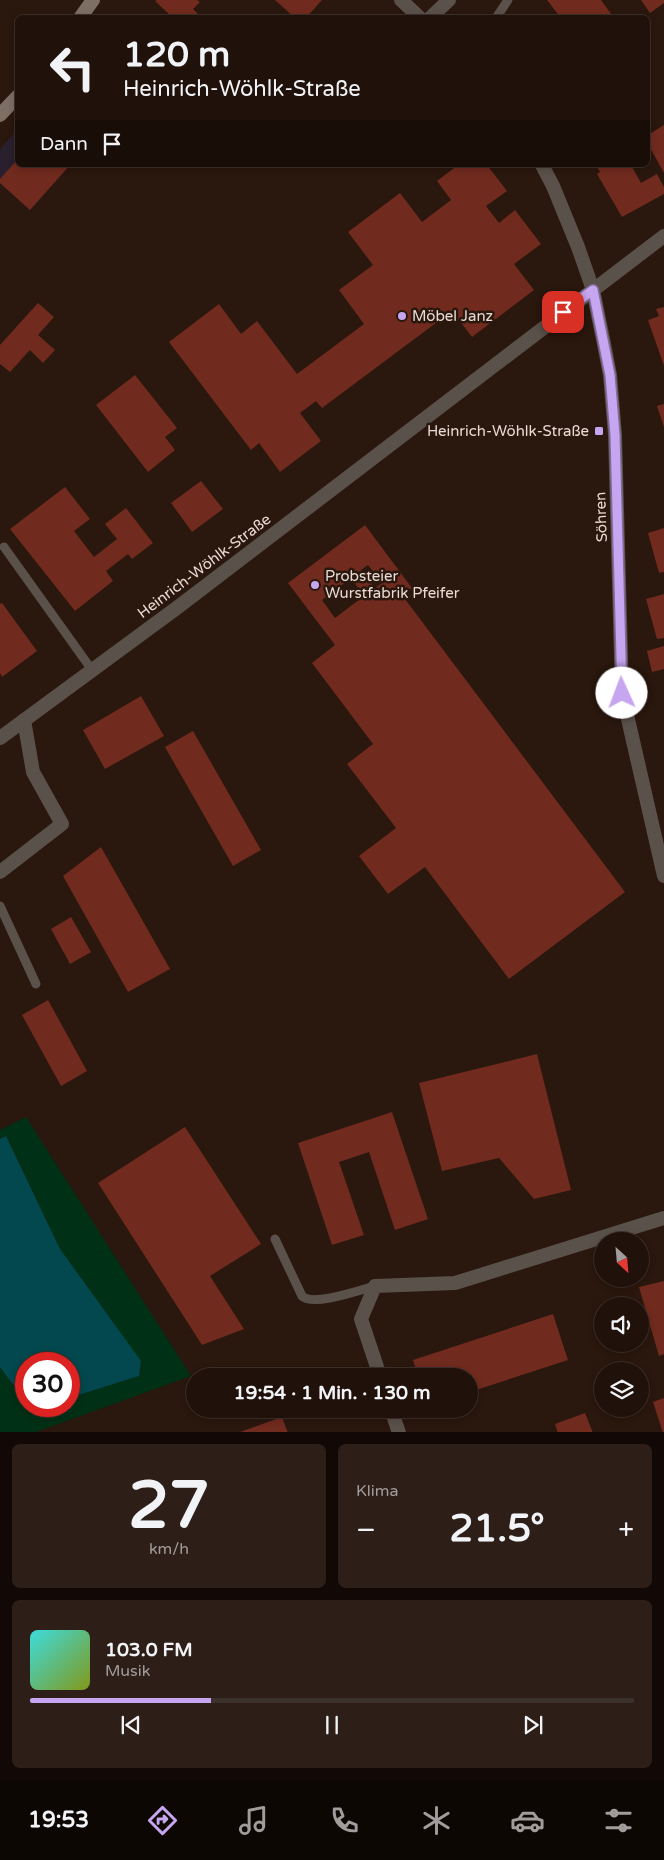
<!DOCTYPE html>
<html lang="de">
<head>
<meta charset="utf-8">
<style>
	:root { --surface:#20110a; --page:#2d1f18; --text:#f1f3f6; --muted:#a29d9c; --line:#3d312b; --accent:#c6a6f0 }
	body { margin:0; font-family:"Varela Round",sans-serif; background:var(--page); color:var(--text); height:100vh; display:flex; flex-direction:column; font-size:19px; white-space:nowrap }
	* { box-sizing:border-box; margin:0 }
	p { font-size:16px; color:var(--muted) }
	.icon { flex:none; width:28px; height:28px; fill:none; stroke:currentColor; stroke-width:2; stroke-linecap:round; stroke-linejoin:round }
	.map { position:relative; height:1432px; overflow:hidden }
	.side { display:flex; flex-direction:column; gap:12px; padding:12px; background:#120906; flex:1 }
	.side>* { flex:none }
	.banner { position:absolute; left:15px; top:15px; width:635px; height:152px; border-radius:8px; box-shadow:0 2px 8px #0003,0 0 0 1px var(--line); background:#20110a; color:var(--text); overflow:hidden }
	.needle { width:32px; rotate:154deg }
	.tools { position:absolute; left:594px; top:1232px; display:grid; gap:10px }
	.tools a { display:grid; place-items:center; width:55px; height:55px; border-radius:50%; background:var(--surface); box-shadow:0 2px 8px #0003,0 0 0 1px var(--line); font-size:25px }
	.speed { position:absolute; left:15px; top:1352px; display:flex; gap:10px; font-size:25px; font-weight:700; text-align:center }
	.speed>* { display:grid; place-content:center; width:65px; height:65px; border-radius:50%; background:var(--surface); box-shadow:0 2px 8px #0003,0 0 0 1px var(--line); line-height:1 }
	.speed .limit { border:8px solid #d22; background:#fff; color:#111 }
	.pin { position:absolute; display:grid; place-items:center; width:42px; height:42px; color:#fff; margin:-21px; border-radius:10px; box-shadow:0 2px 8px #0006 }
	.me { position:absolute; width:55px; margin:-28px; rotate:358deg; stroke-linejoin:round; filter:drop-shadow(0 0 4px #0008) }
	.turn { display:flex; align-items:center; gap:18px; height:105px; padding:0 25px; font-size:22px }
	.turn .icon { width:65px; height:65px; stroke-width:2.5 }
	.turn b { display:block; font-size:35px; line-height:42px }
	.then { display:flex; align-items:center; height:48px; padding:0 25px; background:#0003; gap:10px; font-size:19px }
	.big { font-size:38px; font-weight:800; line-height:1.1 }
	.side .card { flex:1; display:flex; flex-direction:column; justify-content:center; gap:8px; min-width:0; padding:0 18px; border-radius:8px; background:var(--page) }
	.side .dial { align-items:center; gap:0 }
	.dial b { font-size:65px; line-height:1 }
	.song { display:flex; align-items:center; gap:15px }
	.cover { width:60px; height:60px; border-radius:8px; background:linear-gradient(135deg,hsl(180 70% 55%),hsl(70 70% 35%)) }
	.played { height:5px; border-radius:2px; background:linear-gradient(90deg,var(--accent) 30%,var(--line) 30%) }
	.keys { display:flex; justify-content:space-around; direction:ltr }
	.heat { display:flex; justify-content:space-between; align-items:center; font-size:28px; direction:ltr }
	.side .tiles { flex:1; display:grid; gap:12px; grid-template-columns:1fr 1fr }
	.card:last-child { grid-column:span 2 }
	.trip { position:absolute; left:186px; top:1368px; width:292px; height:50px; border-radius:25px; background:var(--surface); box-shadow:0 2px 8px #0003,0 0 0 1px var(--line); font-weight:800; line-height:50px; text-align:center }
	.tab-bar { display:flex; height:80px; justify-content:space-around; align-items:center; background:#0d0704; color:var(--muted) }
	.tab-bar .icon { width:35px; height:35px }
	.tab-bar .on { color:var(--accent) }
	.tab-bar b { font-size:22px; color:var(--text) }
	.map>svg:first-child { display:block }
	.commercial { fill:#2a1f2d }
	.green { fill:#003015 }
	.water { fill:#02484e }
	.building { fill:#712a1e; fill-rule:evenodd }
	.lines { fill:none; stroke-linecap:round; stroke-linejoin:round }
	.service { stroke:#5b514b; stroke-width:9 }
	.minor { stroke:#5b514b; stroke-width:14 }
	.secondary { stroke:#7e6f65; stroke-width:14 }
	.route-casing { stroke:#816c9c; stroke-width:12 }
	.route { stroke:#c6a6f0; stroke-width:9 }
	.poi-dot { fill:#c6a6f0; stroke:#2a170d; stroke-width:2 }
	.labels { text-anchor:middle; stroke-width:5; stroke-linejoin:round; paint-order:stroke }
	.poi-label { font-size:15px; fill:#e8dad4; stroke:#2a170d; text-anchor:start }
	.street-label { font-size:15px; fill:#e8dad4; stroke:#2a170d }
</style>
</head>
<body>
<div class="map">
<svg width="664" height="1433" viewBox="0 0 664 1433">
	<rect width="100%" height="100%" fill="#2a170d"/>
	<path class="commercial" d="M17,130L18,165H70L30,210L0,183V149Z"/>
	<path class="green" d="M26,1117L191,1376L36,1432L0,1433V1367L23,1398L26,1399V1406H69V1398L139,1376L141,1362L60,1249L6,1136L0,1139V1130Z"/>
	<path class="water" d="M6,1136L60,1249L141,1361L139,1376L69,1398V1364H26V1399L23,1398L0,1367V1139Z"/>
	<path class="building" d="M157,0H197L200,2L193,9L202,18H173L155,1Z
		M275,0H322L306,18H295Z
		M547,0H601L614,18H561Z
		M641,0H664V3L650,13Z
		M664,125V173L648,144V135Z
		M18,159V165H70L30,210L0,183V179Z
		M458,165H487L507,191L486,206L499,223L515,210L541,244L514,264L534,290L472,337L452,311L322,408L316,401L300,413L321,441L280,472L259,443L251,450L169,342L219,304L241,334L257,321L297,374L364,324L339,290L373,265L348,232L400,193L422,222L451,200L437,181Z
		M596,165H631L641,183L657,174L664,187V194L622,217L597,174L600,172Z
		M38,303L54,317L38,335L55,350L43,363L30,350L10,372L0,364V345Z
		M664,307V366L648,320L659,316L656,309Z
		M135,375L177,428L165,437L175,450L148,472L96,405Z
		M664,404V427L657,406Z
		M201,481L223,509L192,532L171,503Z
		M65,487L90,519L74,531L94,557L117,539L105,524L126,508L153,543L132,559L128,554L106,571L113,581L75,611L10,529Z
		M365,525L412,588L402,595L625,892L509,979L425,867L388,894L359,856L396,828L347,764L373,744L312,663L335,645L288,583ZM368,565L382,583L375,588L361,570ZM351,578L364,596L335,618L322,600Z
		M664,528V572L659,573L648,533Z
		M664,594V638L657,639L646,599Z
		M2,603L37,651L2,677L0,673V604Z
		M664,646V669L652,672L647,651Z
		M141,696L164,736L105,769L83,730Z
		M193,731L261,850L233,866L165,747Z
		M101,847L170,969L128,992L63,876Z
		M71,917L91,952L70,964L51,929Z
		M48,1000L87,1071L61,1086L22,1015Z
		M537,1054L571,1190L534,1199L499,1158L442,1171L419,1083Z
		M392,1112L428,1219L395,1230L369,1152L339,1162L364,1235L332,1245L298,1143Z
		M185,1127L261,1244L210,1276L244,1329L202,1345L98,1183Z
		M664,1281V1354L659,1356L639,1287Z
		M553,1314L568,1360L470,1392V1376H418L413,1360Z
		M664,1398V1433H663L653,1402Z
		M585,1413L593,1433H558L555,1424Z
		M282,1417L288,1433H240V1432Z"/>
	<g class="lines">
		<path class="service" d="M496,18L508,0
			M4,547L92,670
			M0,906L36,984
			M275,1239L302,1296C313,1307 360,1290 375,1286"/>
		<path class="minor" d="M401,0L420,18
			M430,18L449,0
			M542,165L553,186L578,247L593,290L604,344L610,375L615,435L622,693L664,876
			M0,738L178,607L664,236
			M0,872L62,824L33,772L24,720
			M380,1376L361,1319L375,1286L455,1283L664,1218
			M391,1409L399,1433"/>
		<path class="secondary" d="M80,18L93,0
			M0,115L18,96"/>
	</g>
	<g class="lines">
		<defs>
			<path id="route" d="M563,312L593,290L610,375L615,435L622,693"/>
		</defs>
		<use href="#route" class="route-casing"/>
		<use href="#route" class="route"/>
	</g>
	<g class="poi-dot">
		<circle cx="402" cy="316" r="5"/>
		<rect x="594" y="426" width="10" height="10" rx="2.5"/>
		<circle cx="315" cy="585" r="5"/>
	</g>
	<g class="labels">
		<g class="poi-label">
			<text x="412" y="321">Möbel Janz</text>
			<text x="589" y="436" text-anchor="end">Heinrich-Wöhlk-Straße</text>
			<text x="325" y="581">Probsteier<tspan x="325" dy="17">Wurstfabrik Pfeifer</tspan></text>
		</g>
		<g class="street-label">
			<text transform="translate(601 517) rotate(-92)" y="5">Söhren</text>
			<text transform="translate(204 566) rotate(-37)" y="5">Heinrich-Wöhlk-Straße</text>
		</g>
	</g>
</svg>
<div class="tools">
<a><svg class="needle" viewBox="-14 -14 28 28"><path d="M0-13l5 13h-10z" fill="#e53935"/><path d="M0 13l5-13h-10z" fill="#a29d9c"/></svg></a>
<a><svg class="icon" aria-label="sound" viewBox="0 0 24 24"><path d="M4 9h4l5-4v14l-5-4H4zM17 9q2 3 0 6"/></svg></a>
<a><svg class="icon" aria-label="layers" viewBox="0 0 24 24"><path d="M12 4l9 5-9 5-9-5zM3 14l9 5 9-5"/></svg></a>
</div>
<div class="speed"><div class="limit">30</div></div>
<div class="pin" style="left:563px;top:312px;background:#d93025"><svg class="icon" aria-label="arrive" viewBox="0 0 24 24"><path d="M6 21V4h12l-3 4 3 4H6"/></svg></div>
<svg class="me" style="left:622px;top:693px" viewBox="-20 -20 40 40"><circle r="19" fill="#fff"/><path d="M0-13L10 11 0 6-10 11z" fill="#c6a6f0"/></svg>
<div class="trip">19:54 · 1 Min. · 130 m</div>
<div class="banner">
<div class="turn"><svg class="icon" aria-label="left" viewBox="0 0 24 24"><path d="M17 20v-9H6M10 6l-5 5 5 5"/></svg><div><b>120 m</b>Heinrich-Wöhlk-Straße</div></div>
<div class="then">Dann<svg class="icon" aria-label="arrive" viewBox="0 0 24 24"><path d="M6 21V4h12l-3 4 3 4H6"/></svg></div>
</div>
</div>
<section class="side">
<div class="tiles">
<div class="card dial"><b>27</b><p>km/h</p></div>
<div class="card"><p>Klima</p>
<div class="heat"><a>−</a><b class="big">21.5°</b><a>+</a></div>
</div>
<div class="card">
<div class="song"><i class="cover"></i><div><b>103.0 FM</b><p>Musik</p></div></div>
<div class="played"></div>
<div class="keys"><svg class="icon" aria-label="previous" viewBox="0 0 24 24"><path d="M18 5L8 12l10 7zM5 5v14"/></svg><svg class="icon" aria-label="pause" viewBox="0 0 24 24"><path d="M8 5v14M16 5v14"/></svg><svg class="icon" aria-label="next" viewBox="0 0 24 24"><path d="M6 5l10 7-10 7zM19 5v14"/></svg></div>
</div>
</div>
</section>
<nav class="tab-bar">
<b>19:53</b>
<svg class="icon on" aria-label="directions" viewBox="0 0 24 24"><path d="M12 3l9 9-9 9-9-9zM9 14v-3h6M13 9l2 2-2 2"/></svg>
<svg class="icon" aria-label="music" viewBox="0 0 24 24"><path d="M9 18V5l10-2v13"/><circle cx="6" cy="18" r="3"/><circle cx="16" cy="16" r="3"/></svg>
<svg class="icon" aria-label="phone" viewBox="0 0 24 24"><path d="M5 4h4l2 5-3 2q2 4 5 5l2-3 5 2v4C11 20 4 13 5 4z"/></svg>
<svg class="icon" aria-label="climate" viewBox="0 0 24 24"><path d="M12 3v18M4 7l16 10M4 17L20 7"/></svg>
<svg class="icon" aria-label="car" viewBox="0 0 24 24"><path d="M5 17H2v-5l4-1 3-4h7l3 4 3 1v5h-3M9 17h6M6 11h13"/><circle cx="7" cy="17" r="2"/><circle cx="17" cy="17" r="2"/></svg>
<svg class="icon" aria-label="filters" viewBox="0 0 24 24"><path d="M4 7h16M4 17h16"/><circle cx="9" cy="7" r="2"/><circle cx="15" cy="17" r="2"/></svg>
</nav>
</body>
</html>
